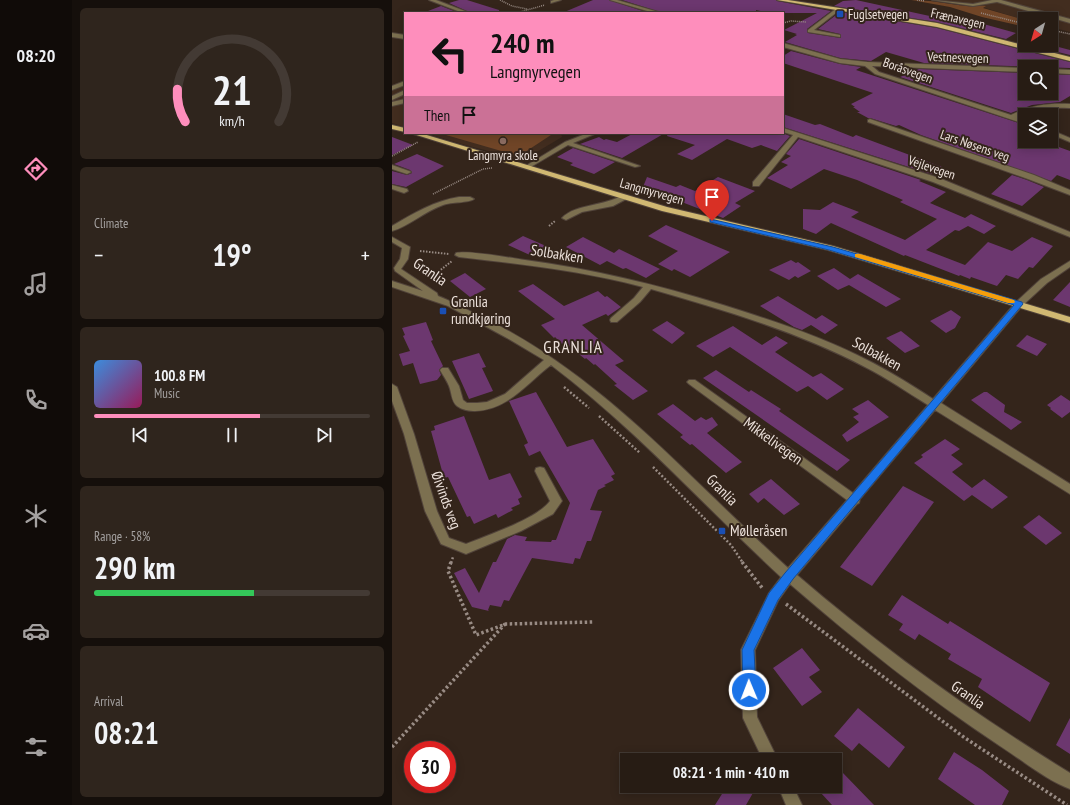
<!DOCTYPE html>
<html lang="en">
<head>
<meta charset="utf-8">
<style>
	:root { --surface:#271c14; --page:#2f251d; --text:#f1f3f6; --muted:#a4a1a0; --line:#433a34; --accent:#fe8ebc }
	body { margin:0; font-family:"PT Sans Narrow",sans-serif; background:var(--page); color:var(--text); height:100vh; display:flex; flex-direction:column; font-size:15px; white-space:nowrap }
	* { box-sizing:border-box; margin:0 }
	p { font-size:13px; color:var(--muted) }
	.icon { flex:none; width:22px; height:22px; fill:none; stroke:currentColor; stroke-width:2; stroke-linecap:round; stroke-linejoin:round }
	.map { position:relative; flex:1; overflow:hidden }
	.sheet { display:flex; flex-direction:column; gap:8px; padding:8px; background:#150f0b; width:320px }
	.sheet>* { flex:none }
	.top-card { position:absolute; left:12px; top:12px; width:380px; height:122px; border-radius:0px; box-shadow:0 2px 10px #0003,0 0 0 1px var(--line); background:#fe8ebc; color:#111; overflow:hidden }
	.needle { width:26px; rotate:217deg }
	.fabs { position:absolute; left:626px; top:12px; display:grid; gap:8px }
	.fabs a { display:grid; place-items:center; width:40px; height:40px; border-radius:0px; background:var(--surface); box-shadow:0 2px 10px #0003,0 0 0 1px var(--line); font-size:20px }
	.speed { position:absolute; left:12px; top:741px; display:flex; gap:8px; font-size:20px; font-weight:700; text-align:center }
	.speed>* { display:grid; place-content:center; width:52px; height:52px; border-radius:50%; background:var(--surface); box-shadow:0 2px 10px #0003,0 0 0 1px var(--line); line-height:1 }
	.speed .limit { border:6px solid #d22; background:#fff; color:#111 }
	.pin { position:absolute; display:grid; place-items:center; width:34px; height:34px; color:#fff; margin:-41px -17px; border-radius:50% 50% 50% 0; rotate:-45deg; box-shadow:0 0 4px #0007 }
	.pin .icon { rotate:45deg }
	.me { position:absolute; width:44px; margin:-22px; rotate:359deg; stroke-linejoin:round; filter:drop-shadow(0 0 3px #0008) }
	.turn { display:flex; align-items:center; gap:14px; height:84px; padding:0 20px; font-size:18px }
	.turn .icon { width:52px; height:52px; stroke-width:2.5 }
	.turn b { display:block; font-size:28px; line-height:34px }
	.then { display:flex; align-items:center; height:38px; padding:0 20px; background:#0003; gap:8px; font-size:15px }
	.big { font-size:30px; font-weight:600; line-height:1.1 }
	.sheet .tile { flex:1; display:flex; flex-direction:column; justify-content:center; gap:6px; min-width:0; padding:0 14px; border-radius:6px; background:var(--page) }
	.sheet .dial { align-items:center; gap:0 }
	.dial svg { height:104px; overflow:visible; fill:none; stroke:var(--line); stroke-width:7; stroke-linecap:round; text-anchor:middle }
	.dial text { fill:var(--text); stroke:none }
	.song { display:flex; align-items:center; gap:12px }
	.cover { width:48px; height:48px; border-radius:6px; background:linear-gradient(135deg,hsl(210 70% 55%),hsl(330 70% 35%)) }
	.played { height:4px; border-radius:2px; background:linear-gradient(90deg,var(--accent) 60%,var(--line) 60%) }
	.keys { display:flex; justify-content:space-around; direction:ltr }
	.heat { display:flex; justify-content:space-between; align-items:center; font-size:22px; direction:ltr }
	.charge { height:6px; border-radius:3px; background:linear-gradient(90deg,#34c759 58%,var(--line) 0) }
	.trip { position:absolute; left:228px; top:753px; width:222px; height:40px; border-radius:0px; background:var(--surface); box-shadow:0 2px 10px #0003,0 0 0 1px var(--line); font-weight:600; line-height:40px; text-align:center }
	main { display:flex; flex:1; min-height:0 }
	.tabs { display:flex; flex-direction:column; width:72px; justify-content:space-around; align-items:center; background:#100b08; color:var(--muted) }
	.tabs .icon { width:28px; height:28px }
	.tabs .on { color:var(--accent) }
	.tabs b { font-size:18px; color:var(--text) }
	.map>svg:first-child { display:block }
	.built { fill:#422d1f }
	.green { fill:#704527 }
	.building { fill:#6c376f }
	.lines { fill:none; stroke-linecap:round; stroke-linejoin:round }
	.minor-casing { stroke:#51433a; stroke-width:2 }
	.major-casing { stroke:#51433a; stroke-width:2 }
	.path-far3 { stroke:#988b84; stroke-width:1.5; stroke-dasharray:1 1; stroke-linecap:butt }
	.path-far2 { stroke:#988b84; stroke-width:2; stroke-dasharray:1.5 1.5; stroke-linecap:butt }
	.path-far1 { stroke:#988b84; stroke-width:2.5; stroke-dasharray:2 2; stroke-linecap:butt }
	.path { stroke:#988b84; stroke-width:3.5; stroke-dasharray:2.5 2.5; stroke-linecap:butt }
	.minor { fill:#7c7050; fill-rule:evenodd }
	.major { fill:#d0b872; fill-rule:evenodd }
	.route { fill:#1a73e8; stroke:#114b97 }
	.slow { fill:#f59e0b }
	.transit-dot { fill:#1a4fb4; stroke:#34251b; stroke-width:1.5 }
	.education-dot { fill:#8d6e63; stroke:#34251b; stroke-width:1.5 }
	.labels { text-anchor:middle; stroke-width:4; stroke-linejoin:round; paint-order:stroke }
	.far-poi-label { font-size:13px; fill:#ece1db; stroke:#34251b; text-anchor:start }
	.far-street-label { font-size:13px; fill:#ece1db; stroke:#34251b }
	.street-label { font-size:15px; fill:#ece1db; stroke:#34251b }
	.poi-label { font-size:15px; fill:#ece1db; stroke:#34251b; text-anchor:start }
	.quarter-label { font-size:17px; letter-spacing:1px; fill:#ece1db; stroke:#34251b }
</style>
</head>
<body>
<main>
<nav class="tabs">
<b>08:20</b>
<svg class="icon on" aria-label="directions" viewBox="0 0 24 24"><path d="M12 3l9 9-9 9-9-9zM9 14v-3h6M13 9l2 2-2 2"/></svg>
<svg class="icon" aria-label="music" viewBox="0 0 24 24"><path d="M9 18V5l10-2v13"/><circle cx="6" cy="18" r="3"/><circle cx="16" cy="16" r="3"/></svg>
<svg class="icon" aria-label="phone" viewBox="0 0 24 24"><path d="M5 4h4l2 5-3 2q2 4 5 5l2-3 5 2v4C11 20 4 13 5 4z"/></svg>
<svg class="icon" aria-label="climate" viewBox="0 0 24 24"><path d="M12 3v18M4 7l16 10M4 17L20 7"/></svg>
<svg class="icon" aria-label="car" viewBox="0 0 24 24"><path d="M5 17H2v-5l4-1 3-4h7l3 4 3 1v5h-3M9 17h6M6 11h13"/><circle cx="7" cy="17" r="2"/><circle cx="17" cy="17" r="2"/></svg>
<svg class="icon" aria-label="filters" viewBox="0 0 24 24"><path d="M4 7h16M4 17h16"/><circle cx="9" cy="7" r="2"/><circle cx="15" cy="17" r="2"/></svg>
</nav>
<section class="sheet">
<div class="tile dial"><svg viewBox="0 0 100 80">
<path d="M14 69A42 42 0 1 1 86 69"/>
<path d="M14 69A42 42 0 0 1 8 44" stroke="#fe8ebc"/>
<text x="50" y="56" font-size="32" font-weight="700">21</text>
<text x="50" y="72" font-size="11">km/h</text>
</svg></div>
<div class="tile"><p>Climate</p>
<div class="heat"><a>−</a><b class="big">19°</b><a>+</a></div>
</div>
<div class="tile">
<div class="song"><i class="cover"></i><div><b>100.8 FM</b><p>Music</p></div></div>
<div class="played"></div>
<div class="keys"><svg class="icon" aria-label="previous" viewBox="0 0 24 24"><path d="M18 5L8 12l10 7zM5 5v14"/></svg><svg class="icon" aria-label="pause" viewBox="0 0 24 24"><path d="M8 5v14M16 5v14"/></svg><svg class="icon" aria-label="next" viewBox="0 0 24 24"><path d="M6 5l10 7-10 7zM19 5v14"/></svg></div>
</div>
<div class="tile"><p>Range · 58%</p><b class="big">290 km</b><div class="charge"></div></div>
<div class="tile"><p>Arrival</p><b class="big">08:21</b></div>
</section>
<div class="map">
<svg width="678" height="805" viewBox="0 0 678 805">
	<rect width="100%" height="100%" fill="#34251b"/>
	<path class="built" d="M537,0H678V32L659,27V19L633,20L590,7L592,6L582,7Z
		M13,86V127L0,123V91Z
		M33,133H169L170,137L138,156L125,158L77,146Z"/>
	<path class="green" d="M519,0C538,0 556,4 575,6C581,7 588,5 594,6L591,8L633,20V27L590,17L558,7Z
		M57,133H162L127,156L54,135Z"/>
	<path class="building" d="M67,0H75L107,10V13H79L57,3Z
		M201,0H217L257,13H170Z
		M230,0H384L385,1L439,11L415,29L416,33L449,38L448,34L426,29L448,12L545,28L678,62V68L532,63L494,52L479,61L448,58L393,42L405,35L403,34H405L392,30L425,13H377L364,10V13H271Z
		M464,0L570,23L577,20L624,33L614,39L545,22L442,6L451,1Z
		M49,6L67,13H36V11Z
		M637,45H659L678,50V55Z
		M399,51L448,64L469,67L464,70L633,125V141H650L678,151V180L665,175L659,181L529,135L507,125L504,126L478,118H476L465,112H468L461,107H463L459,104L481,93L391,63V56Z
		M527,69L633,73V93H659V74L678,75V96L668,102L640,105L619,113L508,77Z
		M391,114L423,125L428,124L461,137L464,135L550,167L539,174L391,127Z
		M242,133H273L230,158L188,144L207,137L212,140L214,139L225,142Z
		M276,133H390L398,136L385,151L369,145L360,148L335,139L300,160L285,154L303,145L275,136Z
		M0,137L21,145L0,155Z
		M407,139L529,180L527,181L554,192L538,203L573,218L579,214L604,226L592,234L576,226L567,231L563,230L534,250L573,265L596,242L620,251L640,237L661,246L641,268L637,267L626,279L614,275L605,286L579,277L578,279L568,275L567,276L513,255L512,256L439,223L424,234L411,229V209L428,210L441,202L467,212L459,217L513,240L545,219L508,202L511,200L465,180L432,169L399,189L375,178L396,165L389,162L399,156L394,154Z
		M181,148L223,162L202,174L178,165L181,163L165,157Z
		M25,154L52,166L14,187L0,184V171L15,175L20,173L18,170L2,164Z
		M620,175L635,180L652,187L630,206L599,194Z
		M255,177L284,187L288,185L303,191L326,177L363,191L343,203L349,206L331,218L251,187Z
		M274,225L338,252L298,277L282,269L280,271L266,264L286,251L256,236Z
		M131,236L154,246L140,256L116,245Z
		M191,237L222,253L227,249L268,269L254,278L234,268L231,269L215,261L208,265L174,247Z
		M399,260L404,263L406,262L419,271L406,278L403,276L397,280L377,270Z
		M442,268L458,279L466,274L509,299L494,307L457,285L446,290L425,276Z
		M73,273L94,289L78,297L58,281Z
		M678,282V307L661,300Z
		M141,284L172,306L206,291L213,297L215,296L229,307L216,316L214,314L190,325L232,361L223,365L256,391L241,400L222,385L225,384L203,364L202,365L194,358L193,359L173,343L170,344L163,337L162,338L149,325L163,319L126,291Z
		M386,296L424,319L430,315L446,325L433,334L419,325L410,330L402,327L368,306Z
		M559,310L569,317L563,328L554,333L538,321Z
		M275,321L293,333L280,344L260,330Z
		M34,322L41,340L39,341L51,366L47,370L49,375L45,380L28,384L21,363L11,366L7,354L18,351L11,336L13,335L10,328Z
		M341,326L370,345L384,336L396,343L383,352L421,377L429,373L452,389L435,400L416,386L405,392L338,347L321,357L304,346Z
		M509,331L528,346L513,353L494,338Z
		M635,335L655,344L645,356L624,346Z
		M87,353L94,367L90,368L101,391L77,399L60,361Z
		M324,370L357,392L359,390L389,409L387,411L458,460L445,471L311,378Z
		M144,392L175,447L201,439L223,474L219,476L222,480L212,485L214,486L206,490L198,510L210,511L199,541H195L188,559L183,558L181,564L140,558L117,601L112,600L109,607L98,605L96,610L97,611L80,607L62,573L73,568L87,593L101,562H104L115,539L123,535L135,537L133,541L159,542L160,540H164L178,503L148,451L137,456L132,445L136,443L117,401Z
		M592,392H595L613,405L612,412L630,422L619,430L579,400Z
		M669,395L678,401V412L670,418L658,409L659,408L655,405Z
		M476,400L497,417L455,442L450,435L467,422L461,417L467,414L460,409Z
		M281,404L303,421L309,417L314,420L320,417L326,425L315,433L350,462L334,473L300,444L298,445L288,437L291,435L265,414Z
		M72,416L97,480L118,473L130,497L126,499L128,504L119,508L121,510L106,518L104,514L82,524L78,516L75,517L56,477L52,478L39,431L43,430L42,426Z
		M553,439L568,449L559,455L571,464L560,472L580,488L592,479L616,497L600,509L580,495L572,501L522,463L531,457L529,455Z
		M379,479L408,504L392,515L372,498L366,503L357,494Z
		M511,486L542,502L480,586L448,567Z
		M647,515L670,533L654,545L631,527Z
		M510,595L556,624L558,621L658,683L638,722L586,687L590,679L556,659L559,654L527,634L523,640L507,630L511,624L496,615Z
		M410,648L428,670L417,677L430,692L410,706L381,668Z
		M466,708L513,747L497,768L467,743L460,751L442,736Z
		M678,718V754L664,745Z
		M562,752L590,770L617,791L610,805H583L546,779Z
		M450,772L482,805H440L429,793L436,786H443V779Z
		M335,786H365L354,805H323Z"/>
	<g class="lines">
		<defs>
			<path id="minor" d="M37,0H44L78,13H71Z
				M162,0H169L159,3V1Z
				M218,0H225L270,13H262Z
				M540,0L581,4L600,0H609L678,19V23L605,2L581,6Z
				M445,8L449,9L422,30L448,35V37L416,32V30Z
				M0,33L13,35V39L0,37Z
				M391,43L448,59L475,62L633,68V72L480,66L487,72L619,115C639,105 656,103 678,104V108C658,107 643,108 625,117L633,120V124L483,74L473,66L448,63L391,47Z
				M659,69L678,70V74L659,73Z
				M13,81V85L0,90V86Z
				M13,90V94L0,100V96Z
				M13,99V103L0,106V102Z
				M478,119L642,175L678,190V195L636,179L476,122V120Z
				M391,128L547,178L678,232V237L541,182L406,137L367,186H361V182L401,135L391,132Z
				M659,130L678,138V142L659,134Z
				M196,133H205L181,143L248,166L243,167L176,145L137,168L132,167L173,142Z
				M0,165L17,171L19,172L15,174L0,169Z
				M0,185L15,189L16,191L12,193L0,189Z
				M231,195H234L238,197L221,206L190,212L174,220L170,218C183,204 213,206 231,195Z
				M67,197H78L82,199C77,203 59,202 51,205C33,211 16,227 0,231V226C22,213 42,201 67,197Z
				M0,237L18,247L16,259L9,269L45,293L46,296C59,301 71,308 84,314C210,374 295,477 396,568L455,500L297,384L295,382L297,380H303L461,493L536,405C515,392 495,378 473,367C406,332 332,310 259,289L248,302L225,322H219L218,320L219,318L242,298L251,287C191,271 129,264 67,257L63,255L64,253C76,250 119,258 133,260C201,269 266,285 331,305C382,321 434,338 481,363C502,374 521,386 541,399L624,302L649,279L678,261V267L655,283L630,306L549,403L678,484V494L543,410L468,499L467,503L465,504L405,575C491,649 582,714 678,773V789C654,780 630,760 608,746C534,697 465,642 398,584L386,601L363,650L365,717L386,760H371L351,718L349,650L377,593L389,577C312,506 243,428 159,365C135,383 116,410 83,411C78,411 70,410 65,406C59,401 60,393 57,386C55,381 51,375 48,370L50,368H56L67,386L71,400L75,403H85L95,402L113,394L152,360L115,338L56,306L0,287V281L31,291L3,271L2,268L8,259L10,248L0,242Z
				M0,384L5,387L22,434L45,511L57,538L74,544C96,535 145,519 158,501L143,471L144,468L148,467L152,468L170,501L161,514L129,531L74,554L49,544L33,511L12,434L0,401Z
				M386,786H401L410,805H394Z"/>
			<path id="major" d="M385,0H396L545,23L678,57V61L545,27Z
				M0,125L13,128V132L0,129Z
				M18,133H28L275,207L441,246L678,317V323L436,250L270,211Z"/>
		</defs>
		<use href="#minor" class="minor-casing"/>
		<use href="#major" class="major-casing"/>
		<path class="path-far3" d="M108,0L120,6L135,9
			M525,0L533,1
			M124,13L153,5
			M589,13L633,24
			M391,23L399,21L414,22
			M659,30L678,34
			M0,156L26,142
			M41,194L91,169L100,168"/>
		<path class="path-far2" d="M157,226L163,221
			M28,251L57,254
			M37,279L60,261"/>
		<path class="path-far1" d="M172,387L197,408
			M207,416L248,453
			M261,467L339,545L351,563
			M59,563L61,557"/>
		<path class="path" d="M59,562L56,571L84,635L114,624L201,622
			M350,562L371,589
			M394,604L573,738L675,805
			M0,747L113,624"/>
		<use href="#minor" class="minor"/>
		<use href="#major" class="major"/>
	</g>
	<path class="route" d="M318,219L441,247L630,302L631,304L401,579L386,600L362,650L364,690L362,695L357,696L353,695L351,690L350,650L377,593L393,573L622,305L437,250L318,222Z"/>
	<path class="slow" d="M463,254H468L622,300L623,302L622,303H616L463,257Z"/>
	<g class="transit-dot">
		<rect x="444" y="10" width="8" height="8" rx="2"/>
		<rect x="47" y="307" width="8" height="8" rx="2"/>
		<rect x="326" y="527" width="8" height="8" rx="2"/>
	</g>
	<circle class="education-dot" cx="111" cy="141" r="4"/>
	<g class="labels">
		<g class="far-poi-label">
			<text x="456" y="19">Fuglsetvegen</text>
			<text x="111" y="160" text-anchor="middle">Langmyra skole</text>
		</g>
		<g class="far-street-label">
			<text transform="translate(566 18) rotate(13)" y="5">Frænavegen</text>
			<text transform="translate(566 57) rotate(2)" y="5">Vestnesvegen</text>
			<text transform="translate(516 70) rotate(20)" y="5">Boråsvegen</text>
			<text transform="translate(583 145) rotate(19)" y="5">Lars Nøsens veg</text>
			<text transform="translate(540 167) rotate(19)" y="5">Vejlevegen</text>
			<text transform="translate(260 191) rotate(16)" y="5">Langmyrvegen</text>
		</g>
		<g class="street-label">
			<text transform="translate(165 254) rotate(9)" y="5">Solbakken</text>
			<text transform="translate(38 272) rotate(34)" y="5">Granlia</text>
			<text transform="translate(485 354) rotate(29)" y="5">Solbakken</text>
			<text transform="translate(381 441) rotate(36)" y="5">Mikkelivegen</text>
			<text transform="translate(330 490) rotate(45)" y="5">Granlia</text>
			<text transform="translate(54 500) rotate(70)" y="5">Øivinds veg</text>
			<text transform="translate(576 695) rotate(35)" y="5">Granlia</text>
		</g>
		<g class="poi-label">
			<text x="59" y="307">Granlia<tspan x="59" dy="17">rundkjøring</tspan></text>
			<text x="338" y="536">Mølleråsen</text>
		</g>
		<g class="quarter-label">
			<text x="181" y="353">GRANLIA</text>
		</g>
	</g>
</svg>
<div class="fabs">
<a><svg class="needle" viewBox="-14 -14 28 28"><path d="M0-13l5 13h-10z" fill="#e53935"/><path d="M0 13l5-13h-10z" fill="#a4a1a0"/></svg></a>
<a><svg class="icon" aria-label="search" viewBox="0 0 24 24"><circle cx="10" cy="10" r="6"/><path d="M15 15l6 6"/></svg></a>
<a><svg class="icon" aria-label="layers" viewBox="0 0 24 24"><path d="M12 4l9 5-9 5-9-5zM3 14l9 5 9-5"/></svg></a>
</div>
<div class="speed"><div class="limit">30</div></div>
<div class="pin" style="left:320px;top:221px;background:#d93025"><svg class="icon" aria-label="arrive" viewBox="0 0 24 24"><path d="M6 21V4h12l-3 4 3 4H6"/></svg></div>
<svg class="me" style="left:357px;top:690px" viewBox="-20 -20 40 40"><circle r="17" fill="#1a73e8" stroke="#fff" stroke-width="3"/><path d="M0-11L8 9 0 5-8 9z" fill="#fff"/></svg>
<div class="trip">08:21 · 1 min · 410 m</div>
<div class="top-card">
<div class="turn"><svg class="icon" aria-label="left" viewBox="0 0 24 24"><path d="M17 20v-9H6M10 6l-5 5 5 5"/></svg><div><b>240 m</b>Langmyrvegen</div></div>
<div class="then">Then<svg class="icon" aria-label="arrive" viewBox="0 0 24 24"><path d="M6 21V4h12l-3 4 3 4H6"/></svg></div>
</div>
</div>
</main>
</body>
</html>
